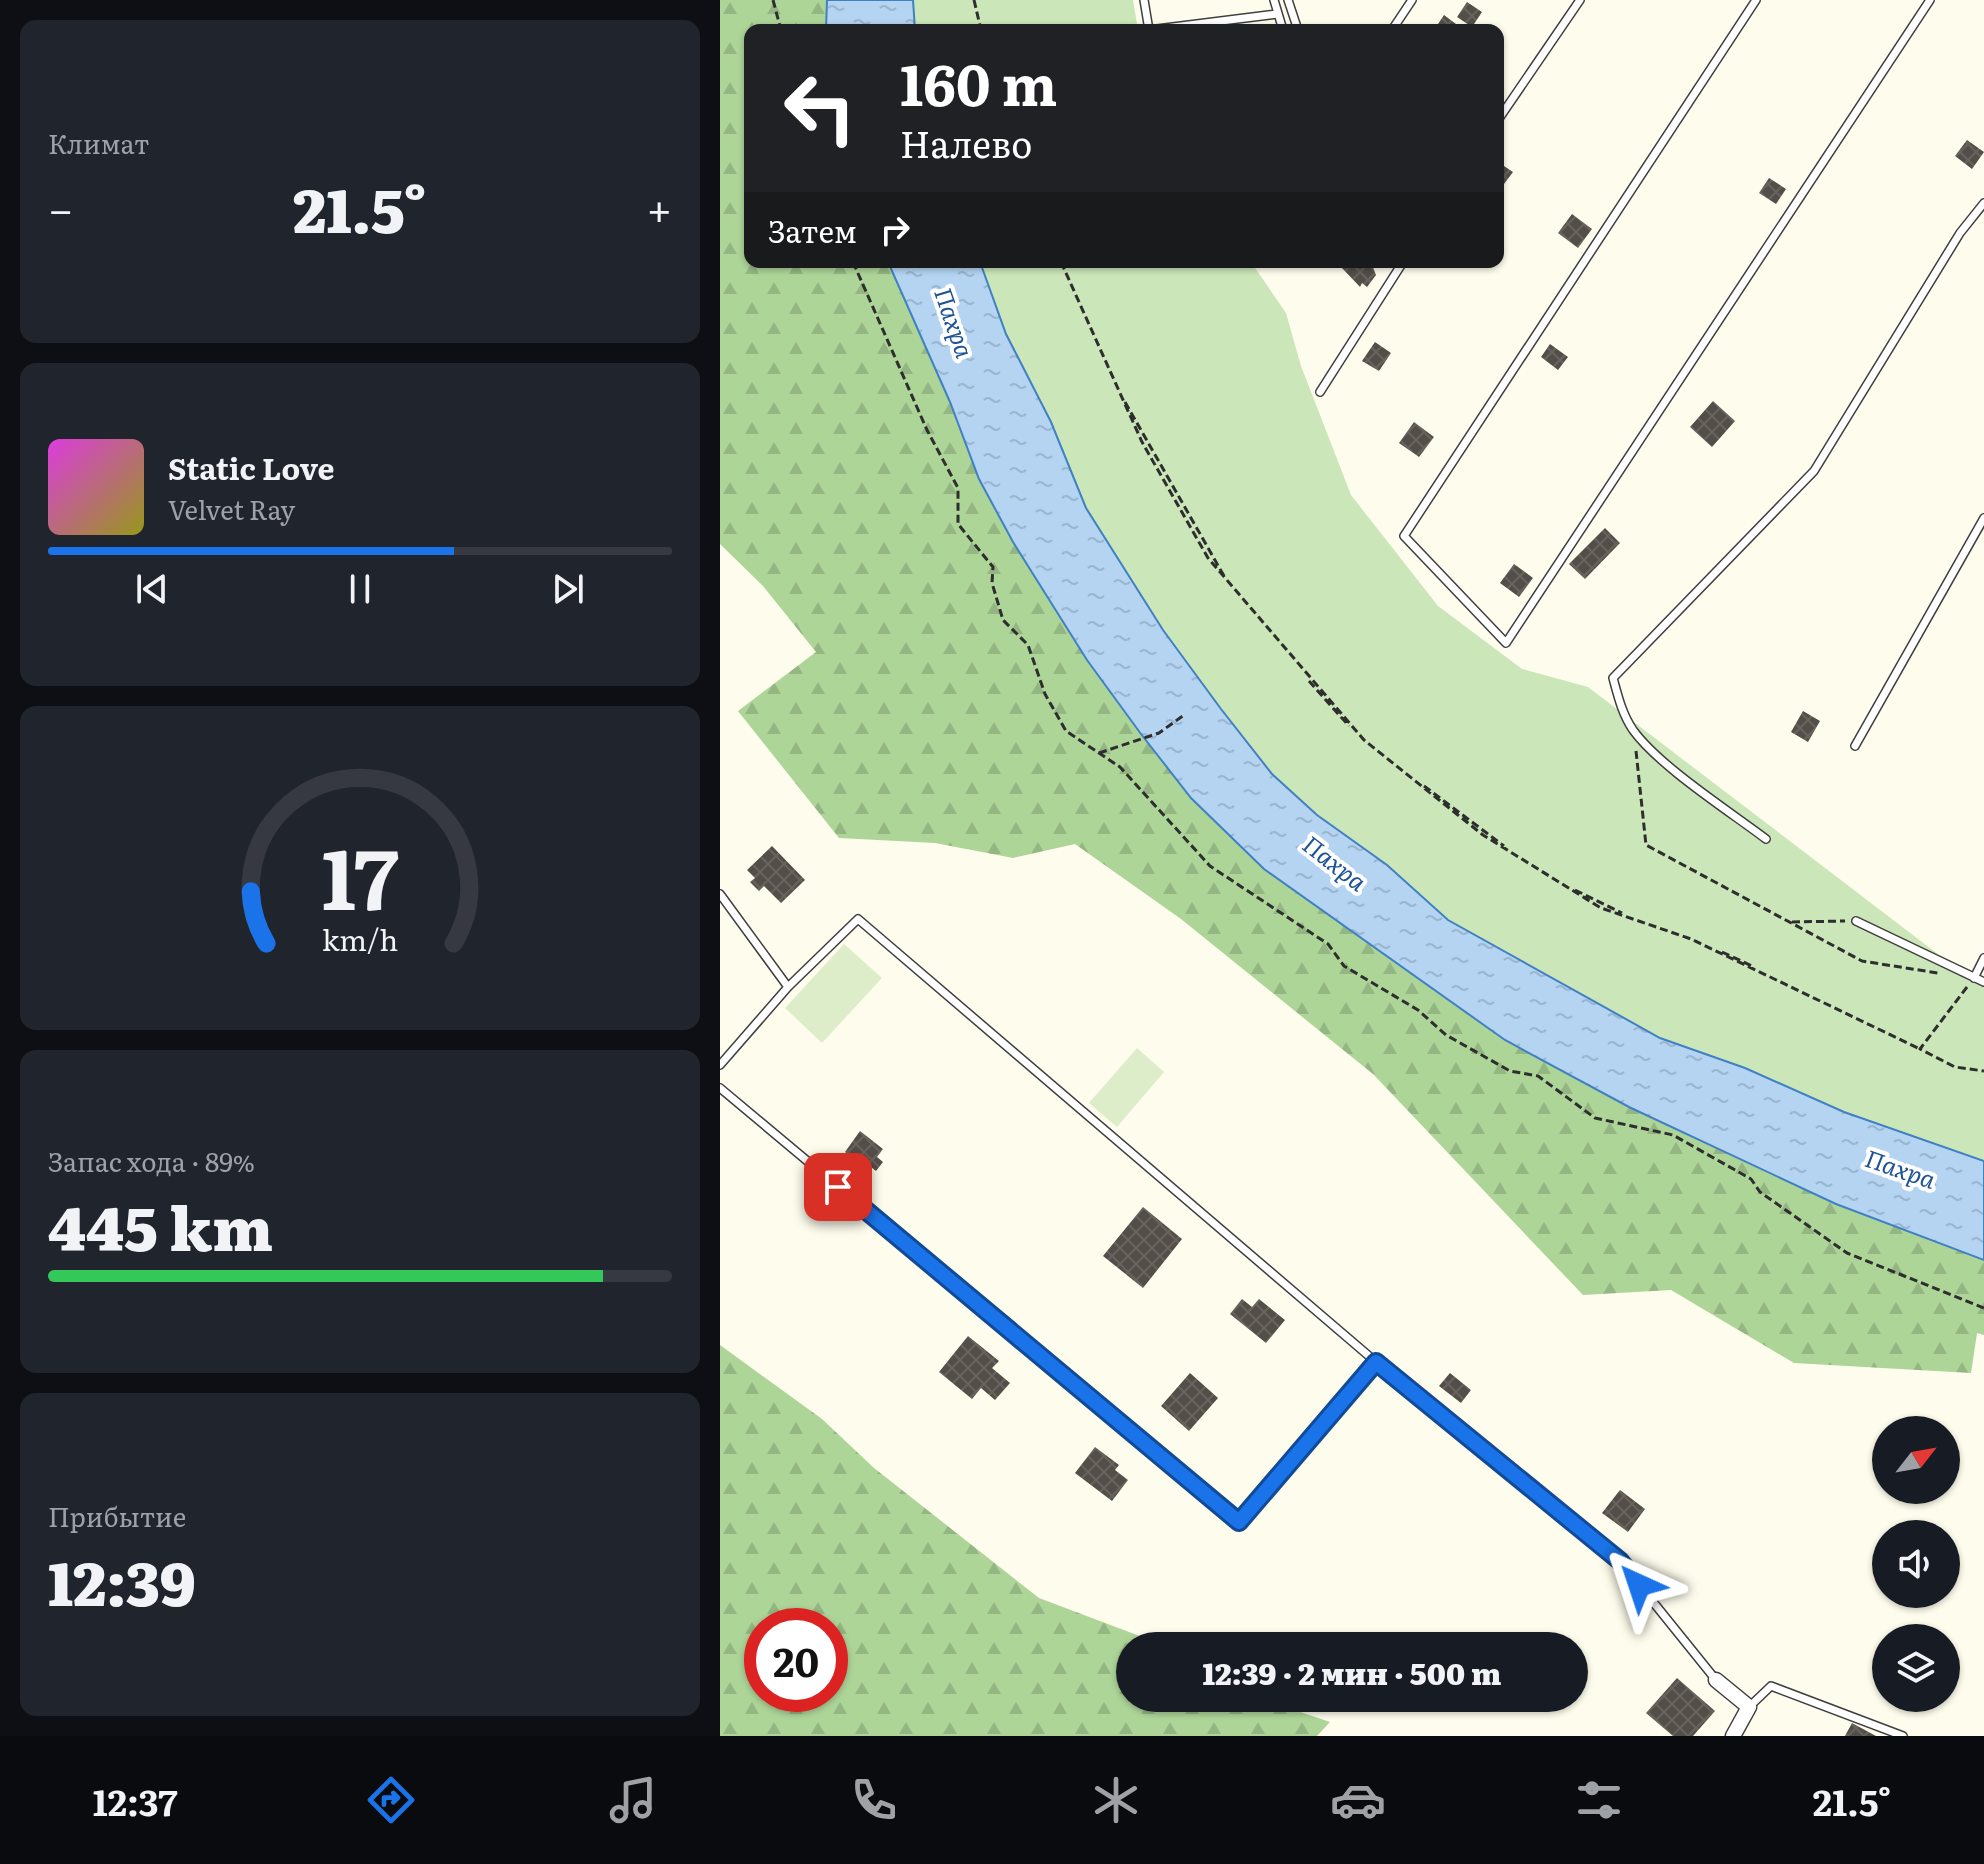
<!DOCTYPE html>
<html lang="ru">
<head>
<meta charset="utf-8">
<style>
	:root { --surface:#171b24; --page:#20242c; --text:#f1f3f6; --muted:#9ea1a6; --line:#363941; --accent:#1a73e8 }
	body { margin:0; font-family:Literata,serif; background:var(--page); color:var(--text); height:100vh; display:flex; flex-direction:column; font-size:30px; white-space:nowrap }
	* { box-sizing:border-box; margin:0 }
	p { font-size:26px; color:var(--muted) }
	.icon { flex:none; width:44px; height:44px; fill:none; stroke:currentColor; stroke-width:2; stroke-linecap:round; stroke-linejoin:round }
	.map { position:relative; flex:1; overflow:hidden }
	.side { display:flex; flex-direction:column; gap:20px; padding:20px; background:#0d0f14; width:720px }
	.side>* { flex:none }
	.top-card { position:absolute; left:24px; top:24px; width:760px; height:244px; border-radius:16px; box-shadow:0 2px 6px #0004; background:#202124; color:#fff; overflow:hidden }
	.needle { width:52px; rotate:59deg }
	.buttons { position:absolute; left:1152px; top:1416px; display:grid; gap:16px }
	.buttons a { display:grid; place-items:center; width:88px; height:88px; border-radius:50%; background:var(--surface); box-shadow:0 2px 6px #0004; font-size:40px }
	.speed { position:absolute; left:24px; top:1608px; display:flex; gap:16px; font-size:40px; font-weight:700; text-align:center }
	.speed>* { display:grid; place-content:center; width:104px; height:104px; border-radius:50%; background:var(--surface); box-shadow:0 2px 6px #0004; line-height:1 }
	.speed .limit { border:12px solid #d22; background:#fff; color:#111 }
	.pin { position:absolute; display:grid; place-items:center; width:68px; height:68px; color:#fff; margin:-34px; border-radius:16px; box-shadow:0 4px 12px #0006 }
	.me { position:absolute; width:88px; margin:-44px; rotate:318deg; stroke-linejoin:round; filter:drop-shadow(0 0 6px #0008) }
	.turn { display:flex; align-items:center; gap:28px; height:168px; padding:0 24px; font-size:36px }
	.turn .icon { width:104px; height:104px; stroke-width:2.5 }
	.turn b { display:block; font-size:56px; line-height:68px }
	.then { display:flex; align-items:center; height:76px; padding:0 24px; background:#0003; gap:16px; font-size:30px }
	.big { font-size:60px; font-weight:800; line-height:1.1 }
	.side .card { flex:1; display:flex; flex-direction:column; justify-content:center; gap:12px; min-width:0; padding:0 28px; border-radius:16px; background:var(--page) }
	.side .dial { align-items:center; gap:0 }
	.dial svg { height:208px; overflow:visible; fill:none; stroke:var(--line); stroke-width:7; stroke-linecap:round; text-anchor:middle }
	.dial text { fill:var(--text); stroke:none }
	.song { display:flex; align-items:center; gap:24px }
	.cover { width:96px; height:96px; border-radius:12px; background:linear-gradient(135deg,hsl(300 70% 55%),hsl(60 70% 35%)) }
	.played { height:8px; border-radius:4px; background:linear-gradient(90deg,var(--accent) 65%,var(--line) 65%) }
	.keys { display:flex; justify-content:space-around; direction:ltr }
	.heat { display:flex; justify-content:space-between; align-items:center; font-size:44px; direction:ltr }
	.charge { height:12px; border-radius:6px; background:linear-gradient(90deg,#34c759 89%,var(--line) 0) }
	.trip { position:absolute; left:396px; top:1632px; width:472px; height:80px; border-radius:40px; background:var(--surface); box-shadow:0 2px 6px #0004; font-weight:800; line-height:80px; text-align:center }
	.tabs { display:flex; height:128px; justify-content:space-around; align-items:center; background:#090b0e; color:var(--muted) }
	.tabs .icon { width:56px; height:56px }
	.tabs .active { color:var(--accent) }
	.tabs b { font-size:36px; color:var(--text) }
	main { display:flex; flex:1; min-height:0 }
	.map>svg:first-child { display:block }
	.grass { fill:#cbe6b8 }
	.forest { fill:url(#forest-firs); fill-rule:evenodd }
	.pitch { fill:#ddedc9 }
	.water { fill:url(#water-ripples); stroke:#4080c4; stroke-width:2 }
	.building { fill:url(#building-cross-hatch) }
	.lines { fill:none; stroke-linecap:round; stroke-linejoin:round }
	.service-casing { stroke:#3f3f3f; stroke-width:10 }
	.minor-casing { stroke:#3f3f3f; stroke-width:17 }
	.path { stroke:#2e2e2e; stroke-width:3; stroke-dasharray:8 4; stroke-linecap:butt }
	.service { stroke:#fff; stroke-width:7 }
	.minor { stroke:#fff; stroke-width:14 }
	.route-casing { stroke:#114b97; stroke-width:20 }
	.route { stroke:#1a73e8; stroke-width:14 }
	.labels { text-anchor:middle; stroke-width:8; stroke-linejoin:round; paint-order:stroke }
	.water-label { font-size:24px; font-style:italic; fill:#1e5395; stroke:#fff }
</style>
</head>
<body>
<main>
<section class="side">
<div class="card"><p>Климат</p>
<div class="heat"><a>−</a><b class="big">21.5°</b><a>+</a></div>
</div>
<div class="card">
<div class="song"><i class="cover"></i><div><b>Static Love</b><p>Velvet Ray</p></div></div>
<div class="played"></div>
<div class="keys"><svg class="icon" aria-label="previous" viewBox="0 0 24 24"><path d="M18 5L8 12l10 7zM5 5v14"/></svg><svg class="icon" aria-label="pause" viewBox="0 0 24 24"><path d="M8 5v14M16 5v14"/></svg><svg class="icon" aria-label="next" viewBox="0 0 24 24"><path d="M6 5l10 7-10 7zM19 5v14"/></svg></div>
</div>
<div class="card dial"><svg viewBox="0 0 100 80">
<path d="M14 69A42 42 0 1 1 86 69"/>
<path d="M14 69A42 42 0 0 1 8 49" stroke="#1a73e8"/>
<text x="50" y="56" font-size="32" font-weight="700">17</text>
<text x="50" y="72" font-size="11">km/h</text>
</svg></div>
<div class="card"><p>Запас хода · 89%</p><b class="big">445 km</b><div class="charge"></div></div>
<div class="card"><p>Прибытие</p><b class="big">12:39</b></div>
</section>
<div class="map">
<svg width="1264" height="1736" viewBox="0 0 1264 1736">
	<defs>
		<pattern id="forest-firs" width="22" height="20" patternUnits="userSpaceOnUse" patternTransform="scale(2)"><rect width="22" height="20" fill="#add598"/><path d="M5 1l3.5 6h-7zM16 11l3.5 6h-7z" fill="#94b682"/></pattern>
		<pattern id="water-ripples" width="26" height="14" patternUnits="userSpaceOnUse" patternTransform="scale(2)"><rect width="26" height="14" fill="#b4d4f2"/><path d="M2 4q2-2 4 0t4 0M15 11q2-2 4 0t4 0" fill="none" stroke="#9ab5ce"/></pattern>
		<pattern id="building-cross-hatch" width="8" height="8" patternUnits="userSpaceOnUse" patternTransform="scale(2)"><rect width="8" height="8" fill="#544e49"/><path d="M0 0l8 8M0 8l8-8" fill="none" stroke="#68635f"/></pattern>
	</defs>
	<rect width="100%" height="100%" fill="#fefcec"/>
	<path class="grass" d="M193,0H413L418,30H195Z
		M260,262H531L566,313L581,366L631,495L718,606L802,669L868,687L1236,968L1264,979V1161L1124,1112L1025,1068L940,1038L728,920L667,865L598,815L552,774L501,709L443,630L366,508L331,422L286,334Z"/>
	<path class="forest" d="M0,0H107L106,30H30V262H168L230,402L259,479L293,542L367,660L421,734L471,798L544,869L785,1040L909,1107L1116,1204L1264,1260V1335L1257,1333L1251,1373L1074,1363L951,1290L863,1295L653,1074L461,919L355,844L293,858L215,843L119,838L18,711L96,652L43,586L0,544Z
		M0,1345L102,1419L154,1468L319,1598L446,1646H410V1698H539L610,1722L597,1736H0ZM42,1626H110V1694H42Z"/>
	<path class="pitch" d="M124,944L162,978L102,1043L65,1008Z
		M417,1048L444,1072L397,1127L369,1103Z"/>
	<path class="water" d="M107,0H193L195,30H106Z
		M168,262H260L286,334L331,422L366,508L443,630L501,709L552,774L597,815L667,865L728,920L940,1038L1025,1068L1124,1112L1264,1161V1260L1116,1204L909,1107L785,1040L544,869L471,798L421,734L367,660L293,542L259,479L230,402Z"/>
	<path class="building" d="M747,2L762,12L752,27L737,17Z
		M724,15L744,30H714Z
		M1247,140L1264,152L1252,169L1235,156Z
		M778,162L793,172L781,188L778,185Z
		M1049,178L1066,189L1056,204L1039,193Z
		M852,214L872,229L858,248L838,233Z
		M625,262H651L656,275L647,287L642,283L640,287L621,267Z
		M655,342L671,353L659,371L642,361Z
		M830,344L848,357L838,370L821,357Z
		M993,401L1015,421L992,447L970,427Z
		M694,422L714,437L699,457L679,443Z
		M885,528L900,543L865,579L849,564Z
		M794,564L813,578L799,597L780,583Z
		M1083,711L1100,721L1088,742L1071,732Z
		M52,846L85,880L61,903L44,886L39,891L30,882L35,878L27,870Z
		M140,1131L163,1149L157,1157L163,1162L156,1171L151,1167L144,1176L129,1165L133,1158L125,1152Z
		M423,1207L462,1239L423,1288L383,1256Z
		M522,1299L532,1307L539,1299L565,1320L546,1343L510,1314Z
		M248,1336L279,1361L272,1368L290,1383L275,1400L261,1388L252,1399L219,1372Z
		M470,1373L498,1398L469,1431L441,1406Z
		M730,1373L751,1390L741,1403L719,1386Z
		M375,1447L399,1465L395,1470L408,1480L392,1501L355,1473Z
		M900,1490L925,1509L908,1532L882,1513Z
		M957,1678L995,1711L973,1736H953L926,1713Z
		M1132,1723L1156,1736H1125Z"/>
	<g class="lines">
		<defs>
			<path id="service" d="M424,0L429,30L557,14
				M554,0L563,30
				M568,0L578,30
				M1036,0L684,536L786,643L1210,0
				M672,30L692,0
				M778,120L860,0
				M600,392L683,262
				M1135,746L1264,518
				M1046,839C1009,811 939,766 913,730C902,714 898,696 893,678L1094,471L1240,233L1264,203
				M0,894L68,987
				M1136,921L1264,982
				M1254,978L1264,958
				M0,1065L68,987L138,919L656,1362L900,1561L996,1680
				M0,1088L519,1522L656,1362
				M1029,1707L1051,1686L1183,1736"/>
			<path id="minor" d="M996,1680L1029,1707L1013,1736"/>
		</defs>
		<use href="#service" class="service-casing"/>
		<use href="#minor" class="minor-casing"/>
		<path class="path" d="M53,0L61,30
			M254,0L261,30
			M133,262L207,430L238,488V524L273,567L272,583L283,620L308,645L325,694L346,731L400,767L490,866L608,944L624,966L698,1010L726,1035L790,1071L818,1076L875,1118L953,1135L1031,1179L1040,1192L1127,1253L1264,1308
			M341,262L422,442L488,558L644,740L763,835L881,908L971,939L1200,1049
			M405,402L504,576
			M589,681L629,726
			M916,751L926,845L1142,961L1218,973
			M379,753L439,733L464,715
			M704,786L784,846
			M855,890L902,913
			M1072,922L1125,921
			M1002,952L1032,966
			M1247,987L1200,1049L1235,1067L1264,1071"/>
		<use href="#service" class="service"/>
		<use href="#minor" class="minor"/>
	</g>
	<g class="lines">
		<defs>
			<path id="route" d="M118,1187L519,1522L656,1362L900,1561L919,1585"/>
		</defs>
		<use href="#route" class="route-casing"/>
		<use href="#route" class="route"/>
	</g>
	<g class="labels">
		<g class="water-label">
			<text transform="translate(233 323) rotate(71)" y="8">Пахра</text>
			<text transform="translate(614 864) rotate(38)" y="8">Пахра</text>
			<text transform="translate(1180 1170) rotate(19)" y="8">Пахра</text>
		</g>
	</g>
</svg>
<div class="buttons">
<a><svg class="needle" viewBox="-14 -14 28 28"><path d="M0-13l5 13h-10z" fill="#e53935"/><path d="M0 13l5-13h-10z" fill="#9ea1a6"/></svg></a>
<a><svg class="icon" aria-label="sound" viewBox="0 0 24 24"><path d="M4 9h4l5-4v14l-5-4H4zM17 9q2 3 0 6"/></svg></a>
<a><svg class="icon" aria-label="layers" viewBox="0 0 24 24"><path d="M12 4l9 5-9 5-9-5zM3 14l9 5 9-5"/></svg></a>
</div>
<div class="speed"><div class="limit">20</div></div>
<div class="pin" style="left:118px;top:1187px;background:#d93025"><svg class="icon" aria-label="arrive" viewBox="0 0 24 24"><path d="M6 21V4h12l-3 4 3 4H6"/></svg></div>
<svg class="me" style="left:919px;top:1585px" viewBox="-20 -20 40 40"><path d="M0-17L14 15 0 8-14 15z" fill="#1a73e8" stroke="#fff" stroke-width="4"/></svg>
<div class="trip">12:39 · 2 мин · 500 m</div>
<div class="top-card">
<div class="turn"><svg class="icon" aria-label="left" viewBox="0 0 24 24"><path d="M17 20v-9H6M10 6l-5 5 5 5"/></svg><div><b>160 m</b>Налево</div></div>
<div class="then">Затем<svg class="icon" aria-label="right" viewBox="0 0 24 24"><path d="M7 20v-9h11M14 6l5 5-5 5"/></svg></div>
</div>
</div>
</main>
<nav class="tabs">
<b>12:37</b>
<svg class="icon active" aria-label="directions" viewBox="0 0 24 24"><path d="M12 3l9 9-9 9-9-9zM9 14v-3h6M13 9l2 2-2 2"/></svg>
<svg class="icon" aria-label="music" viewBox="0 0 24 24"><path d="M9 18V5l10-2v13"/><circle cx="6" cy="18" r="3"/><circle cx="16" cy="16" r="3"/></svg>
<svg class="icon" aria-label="phone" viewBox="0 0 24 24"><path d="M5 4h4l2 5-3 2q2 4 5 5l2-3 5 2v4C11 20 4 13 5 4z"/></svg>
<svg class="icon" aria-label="climate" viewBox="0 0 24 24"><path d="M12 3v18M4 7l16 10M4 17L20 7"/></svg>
<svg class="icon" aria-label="car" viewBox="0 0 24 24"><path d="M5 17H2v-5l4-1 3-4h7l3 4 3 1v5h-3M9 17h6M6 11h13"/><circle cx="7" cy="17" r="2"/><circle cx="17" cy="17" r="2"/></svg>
<svg class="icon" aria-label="filters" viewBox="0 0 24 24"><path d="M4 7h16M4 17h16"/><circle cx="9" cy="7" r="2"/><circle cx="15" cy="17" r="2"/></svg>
<b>21.5°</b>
</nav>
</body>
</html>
